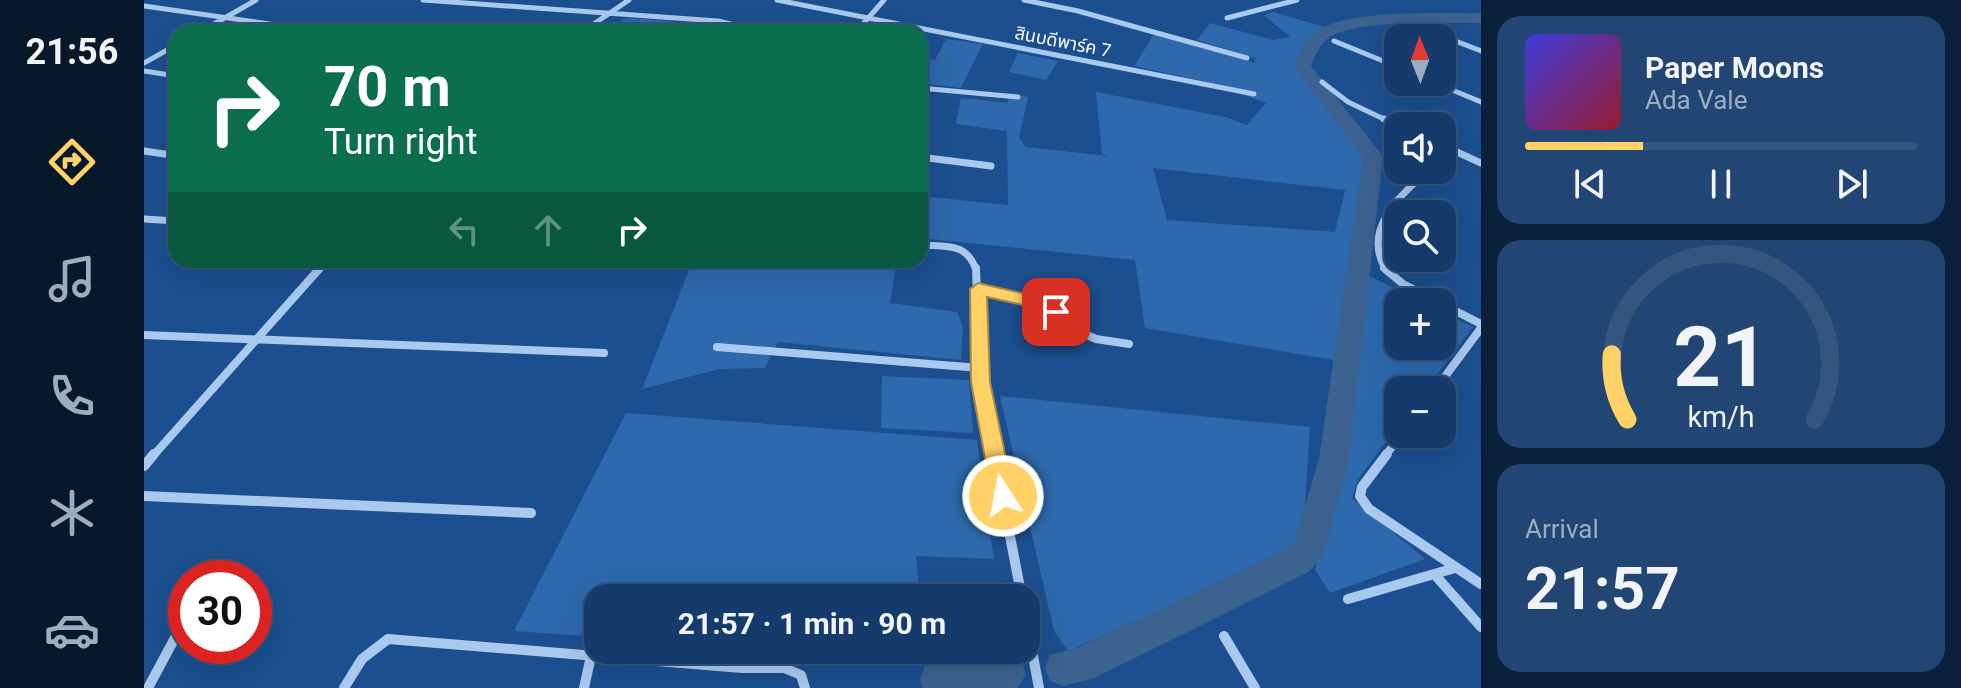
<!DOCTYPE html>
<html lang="en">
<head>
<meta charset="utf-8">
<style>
	:root { --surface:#143b6b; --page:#214673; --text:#f1f3f6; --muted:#9dadc1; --line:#33557e; --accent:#ffd166 }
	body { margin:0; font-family:Roboto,"Noto Sans Thai",sans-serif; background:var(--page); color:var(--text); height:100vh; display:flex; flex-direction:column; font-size:30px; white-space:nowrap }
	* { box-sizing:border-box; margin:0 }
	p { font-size:26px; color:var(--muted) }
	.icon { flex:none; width:44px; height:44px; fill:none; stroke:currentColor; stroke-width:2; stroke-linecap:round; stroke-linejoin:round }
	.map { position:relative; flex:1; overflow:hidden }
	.drawer { display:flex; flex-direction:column; gap:16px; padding:16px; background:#0b203b; width:480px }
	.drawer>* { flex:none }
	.hud { position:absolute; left:24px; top:24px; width:760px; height:244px; border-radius:24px; box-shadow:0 8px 32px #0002,0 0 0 2px var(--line); background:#0b6e4f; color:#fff; overflow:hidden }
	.needle { width:52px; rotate:359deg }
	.tools { position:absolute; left:1240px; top:24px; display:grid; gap:16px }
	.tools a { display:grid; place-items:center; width:72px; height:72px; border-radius:16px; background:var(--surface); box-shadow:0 8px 32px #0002,0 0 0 2px var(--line); font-size:40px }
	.speed { position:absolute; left:24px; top:560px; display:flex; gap:16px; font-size:40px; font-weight:700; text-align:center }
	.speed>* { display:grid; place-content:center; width:104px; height:104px; border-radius:50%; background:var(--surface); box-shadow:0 8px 32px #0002,0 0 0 2px var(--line); line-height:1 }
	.speed .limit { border:12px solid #d22; background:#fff; color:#111 }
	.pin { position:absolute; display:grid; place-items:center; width:68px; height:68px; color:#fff; margin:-34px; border-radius:16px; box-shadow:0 4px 12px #0006 }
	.me { position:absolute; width:88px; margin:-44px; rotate:349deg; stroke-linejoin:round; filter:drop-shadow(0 0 6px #0008) }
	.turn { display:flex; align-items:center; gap:28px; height:168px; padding:0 24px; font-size:36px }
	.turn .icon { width:104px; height:104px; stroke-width:2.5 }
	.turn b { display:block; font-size:56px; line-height:68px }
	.lanes { display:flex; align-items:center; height:76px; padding:0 24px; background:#0003; justify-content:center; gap:40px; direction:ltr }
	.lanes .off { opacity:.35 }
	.big { font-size:60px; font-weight:700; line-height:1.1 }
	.drawer .widget { flex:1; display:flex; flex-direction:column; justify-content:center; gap:12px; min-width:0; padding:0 28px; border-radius:24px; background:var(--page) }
	.drawer .dial { align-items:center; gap:0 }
	.dial svg { height:208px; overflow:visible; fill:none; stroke:var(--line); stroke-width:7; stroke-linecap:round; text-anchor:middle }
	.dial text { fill:var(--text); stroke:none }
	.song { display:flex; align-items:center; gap:24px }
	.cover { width:96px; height:96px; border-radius:12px; background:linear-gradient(135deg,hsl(240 70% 55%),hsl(350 70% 35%)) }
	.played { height:8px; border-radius:4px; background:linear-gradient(90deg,var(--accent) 30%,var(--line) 30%) }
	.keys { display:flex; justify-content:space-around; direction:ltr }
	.trip { position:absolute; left:440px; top:584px; width:456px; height:80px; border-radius:24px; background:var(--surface); box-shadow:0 8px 32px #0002,0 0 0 2px var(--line); font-weight:700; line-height:80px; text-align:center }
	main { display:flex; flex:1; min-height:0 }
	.tabs { display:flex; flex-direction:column; width:144px; justify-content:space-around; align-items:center; background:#08182b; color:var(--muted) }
	.tabs .icon { width:56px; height:56px }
	.tabs .active { color:var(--accent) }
	.tabs b { font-size:36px; color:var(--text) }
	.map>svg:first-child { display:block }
	.green { fill:#2e69ad; fill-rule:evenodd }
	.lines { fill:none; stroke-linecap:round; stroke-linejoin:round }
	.canal { fill:#3c6290; fill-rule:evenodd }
	.street-far3 { stroke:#a9c9ee; stroke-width:5 }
	.street-far2 { stroke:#a9c9ee; stroke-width:7 }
	.street-far1 { stroke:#a9c9ee; stroke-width:8 }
	.street { stroke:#a9c9ee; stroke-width:10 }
	.route { fill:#ffd166; stroke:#a68842; stroke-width:2 }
	.labels { text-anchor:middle; stroke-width:6; stroke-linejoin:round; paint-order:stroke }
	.far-street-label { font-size:18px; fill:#fff; stroke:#1b4f8f }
</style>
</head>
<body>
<main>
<nav class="tabs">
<b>21:56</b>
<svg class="icon active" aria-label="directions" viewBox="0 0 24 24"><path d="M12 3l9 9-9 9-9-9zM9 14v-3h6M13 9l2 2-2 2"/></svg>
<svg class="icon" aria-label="music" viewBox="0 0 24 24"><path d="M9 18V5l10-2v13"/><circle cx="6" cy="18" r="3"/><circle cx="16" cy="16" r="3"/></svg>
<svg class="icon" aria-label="phone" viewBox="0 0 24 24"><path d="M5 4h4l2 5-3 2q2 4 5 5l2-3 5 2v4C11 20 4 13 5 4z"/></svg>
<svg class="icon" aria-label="climate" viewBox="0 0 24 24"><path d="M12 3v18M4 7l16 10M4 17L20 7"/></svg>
<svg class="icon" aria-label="car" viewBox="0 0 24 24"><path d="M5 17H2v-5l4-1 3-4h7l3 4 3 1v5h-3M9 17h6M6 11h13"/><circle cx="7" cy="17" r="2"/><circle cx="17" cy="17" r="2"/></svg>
</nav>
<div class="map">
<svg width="1337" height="688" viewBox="0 0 1337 688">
	<rect width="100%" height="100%" fill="#1b4f8f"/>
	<path class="green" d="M1129,12L1184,28C1168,38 1160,47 1154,65L1224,153L1211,269L1190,360L1001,328L991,260L776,238V196L864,205L863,131L812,124L817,98L864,103L865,93L884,97L875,138L882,147L964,156L958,154L952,92L1081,117L1103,125L1122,103L1094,93L1096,89L990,66L1010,34L1110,63L1112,58L1053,40L1066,23L1129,40L1146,37L1120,15ZM1009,168L1201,190V191L1191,232L1023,220Z
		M482,18L529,21L517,32H457Z
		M802,39L839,44L817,88L776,83V57L791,60Z
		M874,53L914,61L902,80L865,72Z
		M549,260H753L746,303L813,312L819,327L817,360L634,342L621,368L575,369L498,389Z
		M1221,274L1278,302H1254V346H1298V312L1329,327L1281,390H1254V426L1214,479L1208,498L1281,559L1186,593L1171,570L1191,503Z
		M738,376L825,380L829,433L737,428Z
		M856,396L1166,427L1159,536L1140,556L924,651L910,631Z
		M482,413L833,440L850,559L772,556L776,598H454V637L370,631Z
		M626,650H781L782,662Z"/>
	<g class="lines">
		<path class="canal" d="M1337,13V23C1301,24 1210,18 1183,39C1175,46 1171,56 1167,66L1239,156L1205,459L1181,549L1176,560L1163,573L948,679L919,686L906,681L901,668L906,655L933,648L1139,551L1151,540L1175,459L1219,156L1149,66C1155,55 1160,42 1169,34C1198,8 1298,14 1337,13Z
			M864,656L877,661L882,674L874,688H779L776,679L781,666L794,661Z"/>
		<path class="street-far3" d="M279,0L574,21L620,32
			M633,0L1110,94
			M880,0L934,11L1103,58
			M0,6L181,32
			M1083,18L1153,0
			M56,32L112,0
			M438,32L485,0
			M712,32L740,0
			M1291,33L1337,51
			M1190,41L1254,67
			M0,63L32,45
			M0,71L32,76
			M1178,82L1204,102L1244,121
			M1289,82L1337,102
			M776,88L874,97"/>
		<path class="street-far2" d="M1240,119L1256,126
			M1298,145L1337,163
			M0,151L27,155
			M776,157L847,166
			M0,219L32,221
			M776,245C801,247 823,242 832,270
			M174,270L183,260
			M1242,270C1218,231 1253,199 1280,174"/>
		<path class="street-far1" d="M832,268L836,382L850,456
			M1240,268L1259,284L1294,302
			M834,289L893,302L934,331L952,339L985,344
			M1298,304L1337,324
			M0,335L460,353
			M573,347L836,368
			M1291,390L1337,328
			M9,456L176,268
			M1241,456L1258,434"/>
		<path class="street" d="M850,454L878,598
			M1243,454L1218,487L1216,496L1225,509L1337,584
			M0,466L10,454
			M0,496L387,513
			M1291,575L1337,627
			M1204,599L1311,568
			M882,619L895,688
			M1080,636L1111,688
			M4,688L33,634
			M200,688L218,659L244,639L598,668H640L657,675L661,688
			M440,688L447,656"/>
	</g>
	<path class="route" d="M834,283L899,298L921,312L912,319L888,307L843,297L846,382L870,496L866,503L859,506L851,503L848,496L827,382L826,289Z"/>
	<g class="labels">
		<g class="far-street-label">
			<text transform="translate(919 42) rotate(11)" y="6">สินบดีพาร์ค 7</text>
		</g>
	</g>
</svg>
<div class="tools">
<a><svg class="needle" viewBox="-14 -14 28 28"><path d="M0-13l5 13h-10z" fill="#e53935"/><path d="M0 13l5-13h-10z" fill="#9dadc1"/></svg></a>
<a><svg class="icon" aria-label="sound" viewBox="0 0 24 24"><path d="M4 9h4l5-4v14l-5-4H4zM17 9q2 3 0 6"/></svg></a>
<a><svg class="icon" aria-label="search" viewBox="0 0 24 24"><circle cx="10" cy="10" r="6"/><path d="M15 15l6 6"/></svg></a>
<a>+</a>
<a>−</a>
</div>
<div class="speed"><div class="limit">30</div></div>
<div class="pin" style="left:912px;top:312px;background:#d93025"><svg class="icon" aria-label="arrive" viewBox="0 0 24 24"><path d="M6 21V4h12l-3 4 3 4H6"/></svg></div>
<svg class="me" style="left:859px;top:496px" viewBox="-20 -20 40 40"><circle r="17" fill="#ffd166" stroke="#fff" stroke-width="3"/><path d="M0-11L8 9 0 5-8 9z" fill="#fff"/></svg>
<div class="trip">21:57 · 1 min · 90 m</div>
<div class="hud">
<div class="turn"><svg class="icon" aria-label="right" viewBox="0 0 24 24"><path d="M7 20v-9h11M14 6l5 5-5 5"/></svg><div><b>70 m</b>Turn right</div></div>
<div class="lanes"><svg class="icon off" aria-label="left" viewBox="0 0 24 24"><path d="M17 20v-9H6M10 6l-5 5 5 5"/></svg><svg class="icon off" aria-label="ahead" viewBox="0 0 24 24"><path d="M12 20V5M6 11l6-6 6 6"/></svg><svg class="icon" aria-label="right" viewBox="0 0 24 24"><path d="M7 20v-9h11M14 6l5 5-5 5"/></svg></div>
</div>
</div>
<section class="drawer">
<div class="widget">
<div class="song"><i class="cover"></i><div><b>Paper Moons</b><p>Ada Vale</p></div></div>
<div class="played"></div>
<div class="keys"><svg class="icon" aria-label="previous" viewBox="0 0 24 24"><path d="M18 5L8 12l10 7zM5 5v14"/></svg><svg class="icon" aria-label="pause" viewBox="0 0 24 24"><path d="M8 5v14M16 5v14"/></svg><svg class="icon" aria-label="next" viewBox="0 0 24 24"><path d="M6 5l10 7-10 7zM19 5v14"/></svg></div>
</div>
<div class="widget dial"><svg viewBox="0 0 100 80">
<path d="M14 69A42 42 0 1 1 86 69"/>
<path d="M14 69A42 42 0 0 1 8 44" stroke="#ffd166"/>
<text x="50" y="56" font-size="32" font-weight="700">21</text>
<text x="50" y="72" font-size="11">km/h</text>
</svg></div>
<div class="widget"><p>Arrival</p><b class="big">21:57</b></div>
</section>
</main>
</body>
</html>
